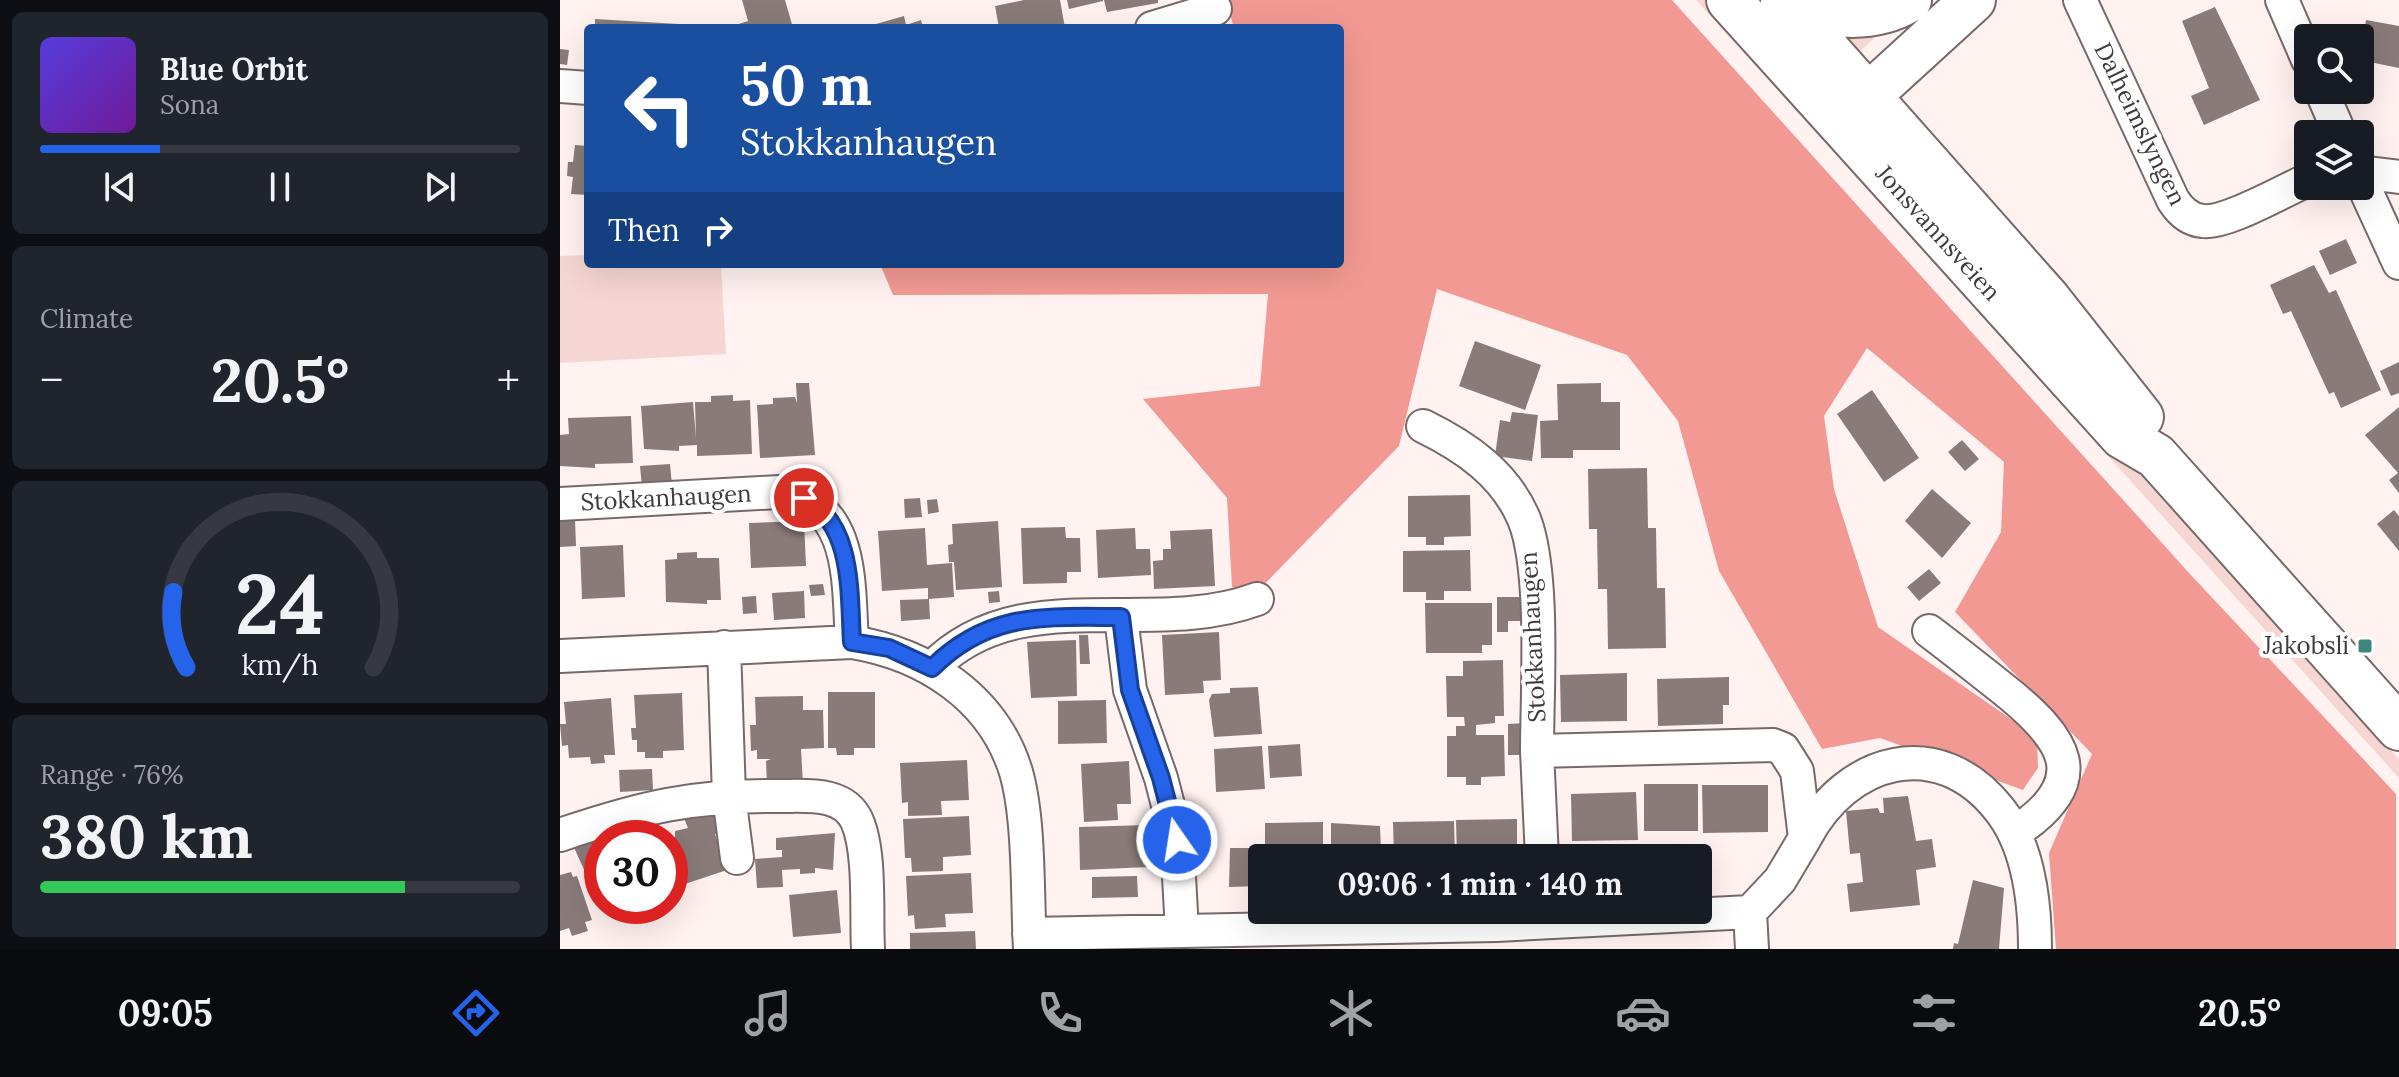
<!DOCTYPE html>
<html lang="en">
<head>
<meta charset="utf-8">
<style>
	:root { --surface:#171b24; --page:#20242c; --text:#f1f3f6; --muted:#9ea1a6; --line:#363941; --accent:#2563eb }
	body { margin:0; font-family:Lora,serif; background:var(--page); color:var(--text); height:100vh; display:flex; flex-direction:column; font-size:30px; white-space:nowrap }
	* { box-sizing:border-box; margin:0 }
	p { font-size:26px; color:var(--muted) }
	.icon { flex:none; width:44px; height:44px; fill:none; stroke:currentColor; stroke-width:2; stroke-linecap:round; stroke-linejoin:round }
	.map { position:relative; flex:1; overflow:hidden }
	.side { display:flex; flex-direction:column; gap:12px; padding:12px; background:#0d0f14; width:560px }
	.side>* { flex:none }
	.guide { position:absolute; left:24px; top:24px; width:760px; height:244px; border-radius:8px; box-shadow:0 8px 32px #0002; background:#1a4fa0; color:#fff; overflow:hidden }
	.controls { position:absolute; left:1734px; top:24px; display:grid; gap:16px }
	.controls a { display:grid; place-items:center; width:80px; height:80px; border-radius:8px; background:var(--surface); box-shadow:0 8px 32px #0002; font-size:40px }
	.speed { position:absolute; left:24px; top:820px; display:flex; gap:16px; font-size:40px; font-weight:700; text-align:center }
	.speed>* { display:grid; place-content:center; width:104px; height:104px; border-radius:50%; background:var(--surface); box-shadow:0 8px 32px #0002; line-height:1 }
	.speed .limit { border:12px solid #d22; background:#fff; color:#111 }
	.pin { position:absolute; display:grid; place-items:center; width:68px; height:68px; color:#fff; margin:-34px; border:4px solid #fff; border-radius:50%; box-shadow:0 2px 8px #0007 }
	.me { position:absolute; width:88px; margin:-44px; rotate:347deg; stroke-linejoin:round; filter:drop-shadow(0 0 6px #0008) }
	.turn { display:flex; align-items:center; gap:28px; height:168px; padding:0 24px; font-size:36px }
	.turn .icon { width:104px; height:104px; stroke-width:2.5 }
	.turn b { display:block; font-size:56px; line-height:68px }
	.then { display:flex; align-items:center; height:76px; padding:0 24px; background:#0003; gap:16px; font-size:30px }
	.big { font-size:60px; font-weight:700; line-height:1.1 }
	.side .tile { flex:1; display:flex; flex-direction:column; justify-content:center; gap:12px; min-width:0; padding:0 28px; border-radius:12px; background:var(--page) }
	.side .dial { align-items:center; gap:0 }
	.dial svg { height:208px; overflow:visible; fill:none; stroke:var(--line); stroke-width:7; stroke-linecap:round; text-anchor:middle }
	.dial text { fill:var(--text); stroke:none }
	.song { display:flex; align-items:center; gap:24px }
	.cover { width:96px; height:96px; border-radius:12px; background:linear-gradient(135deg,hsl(250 70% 55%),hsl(280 70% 35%)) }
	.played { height:8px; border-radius:4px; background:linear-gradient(90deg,var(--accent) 25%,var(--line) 25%) }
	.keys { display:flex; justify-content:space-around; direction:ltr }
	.heat { display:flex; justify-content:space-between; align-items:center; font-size:44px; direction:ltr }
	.charge { height:12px; border-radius:6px; background:linear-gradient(90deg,#34c759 76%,var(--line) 0) }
	.trip { position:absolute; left:688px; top:844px; width:464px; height:80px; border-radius:8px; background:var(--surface); box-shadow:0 8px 32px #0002; font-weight:700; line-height:80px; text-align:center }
	.menu { display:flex; height:128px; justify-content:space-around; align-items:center; background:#090b0e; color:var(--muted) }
	.menu .icon { width:56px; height:56px }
	.menu .active { color:var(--accent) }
	.menu b { font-size:36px; color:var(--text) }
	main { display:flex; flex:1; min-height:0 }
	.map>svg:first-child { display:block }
	.green { fill:#f6d6d3 }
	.forest { fill:#f39993 }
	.building { fill:#897b7a }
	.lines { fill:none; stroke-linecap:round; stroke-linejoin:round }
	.street-casing { stroke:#776968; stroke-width:36 }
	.secondary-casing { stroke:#776968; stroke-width:48 }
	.street { stroke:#fff; stroke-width:32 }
	.secondary { stroke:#fff; stroke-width:44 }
	.route-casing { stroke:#184099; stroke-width:20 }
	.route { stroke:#2563eb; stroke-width:14 }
	.poi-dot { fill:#408680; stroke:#fff; stroke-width:3 }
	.labels { text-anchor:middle; stroke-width:8; stroke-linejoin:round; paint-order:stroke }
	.street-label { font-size:24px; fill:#413a3a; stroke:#fff }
	.poi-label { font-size:24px; fill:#413a3a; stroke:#fff; text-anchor:end }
</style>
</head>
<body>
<main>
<section class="side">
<div class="tile">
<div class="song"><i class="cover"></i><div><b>Blue Orbit</b><p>Sona</p></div></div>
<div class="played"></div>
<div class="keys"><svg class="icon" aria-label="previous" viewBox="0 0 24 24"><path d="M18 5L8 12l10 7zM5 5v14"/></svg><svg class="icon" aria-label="pause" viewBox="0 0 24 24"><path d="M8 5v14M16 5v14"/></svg><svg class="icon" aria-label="next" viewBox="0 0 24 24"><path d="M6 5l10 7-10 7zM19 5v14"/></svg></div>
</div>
<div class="tile"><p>Climate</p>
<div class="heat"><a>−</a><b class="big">20.5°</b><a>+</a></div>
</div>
<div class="tile dial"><svg viewBox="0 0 100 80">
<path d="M14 69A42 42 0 1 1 86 69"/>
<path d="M14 69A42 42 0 0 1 9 40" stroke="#2563eb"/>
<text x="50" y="56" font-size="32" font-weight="700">24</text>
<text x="50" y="72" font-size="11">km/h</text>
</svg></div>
<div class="tile"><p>Range · 76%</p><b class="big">380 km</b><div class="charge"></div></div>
</section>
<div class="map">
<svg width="1839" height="949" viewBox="0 0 1839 949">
	<rect width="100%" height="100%" fill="#fff2f1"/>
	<path class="green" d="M1136,0H1155L1839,759V778Z
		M1266,26L1326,27L1294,57Z
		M28,255V264H161L166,354L0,363V256Z"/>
	<path class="forest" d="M666,0H1112L1630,574L1836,794V949H1496L1489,853L1532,754L1395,612L1441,532L1444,462L1307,348L1264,416L1274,489L1318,627L1477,737L1478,768L1463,790L1320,738L1262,749L1159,571L1118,421L1067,355L877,289L839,446L696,593L672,587L667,498L583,399L700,386L708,294L333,295L320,264H780V28H674Z"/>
	<path class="building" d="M182,0H225L233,28H166L188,21Z
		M464,0H500L505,28H439L435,6Z
		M507,0H543V1L509,9Z
		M544,0H598V3L547,12Z
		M1655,7L1700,100L1644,125L1631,96L1649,88L1622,21Z
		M344,16L346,25L361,20L363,28H302Z
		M35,19L135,25L134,28H35Z
		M1806,20L1839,26V68L1800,60Z
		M0,49L9,50L7,65L0,64Z
		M15,145L28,146V195L11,194L13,177L7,176L8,162H13Z
		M1786,239L1797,263L1770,275L1759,251Z
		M1754,265L1769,293L1776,290L1821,390L1781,408L1774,392L1769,394L1731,311L1723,314L1710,285Z
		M915,341L981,365L965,410L899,386Z
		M1839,362V393L1831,396L1820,371Z
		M236,383H249L255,455L200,458L197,405L213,404V398L235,397L237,403Z
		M1041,383V402H1060V450H1013V458H981L980,421L998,420L997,384Z
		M1312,390L1359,458L1324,482L1277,414Z
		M173,395V401L190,400L192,454L137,456V445L119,446V451L84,449L81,406L133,402L136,438L135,402H151V396Z
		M1839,407V493L1829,480L1838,473L1805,435Z
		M952,412L978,415L972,461L935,456L940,420L950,422Z
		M71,416L73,463L35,464V468L0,466V435L9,434L8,418Z
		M1402,440L1419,459L1405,471L1388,452Z
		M110,464L112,485L82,487L80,466Z
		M1087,468L1088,528H1096L1097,588H1105L1106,648L1048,649L1047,589H1038L1037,529H1029L1028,469Z
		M1372,489L1411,523L1382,558L1345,521Z
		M910,495L911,536L884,537V545H866V537H848V496Z
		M360,498L362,517L345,518L344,499Z
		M377,499L379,512L368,514L367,500Z
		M1834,510L1839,516V551L1817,524Z
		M15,520L16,546L0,547V521Z
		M244,521L246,566L191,568L189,523Z
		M438,521L442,587L396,590L394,562H389L388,545L393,544L392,524Z
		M505,527L506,538H520L521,572H507V583L463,584L461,528Z
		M365,528L367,565L392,563L394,597L368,599V588L322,591L318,531Z
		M575,528L576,549H590L591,575L538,578L536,530Z
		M652,529L655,586L594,589L593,561L603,560V549H611L610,531Z
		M63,545L65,597L22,599L20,547Z
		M910,550L911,591H884V600H866V592H843V551Z
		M137,552V558H159L161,600H147V604L106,602L105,560L117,559V553Z
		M1369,569L1381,583L1359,601L1347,587Z
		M263,584L265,595L251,596L249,585Z
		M244,591L245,618L214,620L212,593Z
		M439,591L440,602L429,603L428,592Z
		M196,596L197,613L183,614L182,597Z
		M937,597H965V621H948V632H937Z
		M369,599L370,619L341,621L340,600Z
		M865,603H932V645H922V653H866Z
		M659,632L661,680L643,681L644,693L605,695L602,635Z
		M519,635H528L530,664H520Z
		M516,640L517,696L471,698L467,642Z
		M943,660L944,716H935V723L916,725V735H944L945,776L921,777V785H906V777H887V736H896V726H905L904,717H887L886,676H903V661Z
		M1067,673V721L1001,722L1000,675Z
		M1169,677V705H1163V724L1098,726L1097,679Z
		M698,687L702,734L654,737L649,700L652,694L670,693V688Z
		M268,692H315V748H294V755H277L276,748H268Z
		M122,693L124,750L103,751V758H85V752H77V740H72L71,728H76L74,695Z
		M243,696V710H263L264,748L241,749L243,784L207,785L206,761L211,759H197V750L191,751L190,725H196L195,697Z
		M51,698L55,755H44L45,763L31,764L30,757L9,758L8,745L2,746L0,724H6L4,702Z
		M546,700L547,743L498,744V701Z
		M966,723V755H948V724Z
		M740,744L742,776L710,778L708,746Z
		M702,746L705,789L656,792L654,749Z
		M407,760L409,800L381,801L382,815L348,816V802L342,803L340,763Z
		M569,761L571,804H557L558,820L524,822L521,764Z
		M92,769L93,790L60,792L59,770Z
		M1084,784H1138V831H1084Z
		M1142,785H1208V832L1143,833Z
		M1076,792L1078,840L1012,841L1011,794Z
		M1348,796L1356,841L1372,839L1376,867L1356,870L1360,905L1290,912L1287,884L1303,882L1300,853L1290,854L1286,811L1318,808L1320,813H1324L1323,798Z
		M156,812L162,832L155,834L167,870L110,889V844L115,842V831L128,828L124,818Z
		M409,816L411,855L383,857V871L352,872L351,858H345L343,819Z
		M957,819V858H897L896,820Z
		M894,821L895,858H834L833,822Z
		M763,822V858H705V823Z
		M771,823L820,826L821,853H831V858H771Z
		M588,825L589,867L520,870L519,827Z
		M275,833L273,870L255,868V873L240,874V869L222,870L223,887L197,888L195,859L222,857V850H216V838Z
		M38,834L42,845V859L36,861L39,870L26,874L12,843Z
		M1067,846H1077V858H1067Z
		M670,848H698L699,886L669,887Z
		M11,872L13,877L17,876L32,920L25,922L28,931L12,936L9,928L0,931V875Z
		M411,873L413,913L385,914L386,927L355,929L354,915L348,916L346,876Z
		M577,876L578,897L532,898V877Z
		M1413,880L1444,888L1439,949H1393L1394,943L1398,944Z
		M277,890L281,933L233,937L229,895Z
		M56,906H78L59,913Z
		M415,931L416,949H350V933Z"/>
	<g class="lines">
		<defs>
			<path id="street" d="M1520,0L1613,200C1620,211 1629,220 1643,221C1667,224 1724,190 1748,180
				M1722,0L1748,60
				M592,28L655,9
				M0,86L28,88
				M1761,90L1780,134
				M1800,172L1839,177
				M1800,178L1839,263
				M863,426C906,447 945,474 964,519C985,571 977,692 977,751
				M0,504L219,492C295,503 288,583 292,642
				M561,617L570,690L601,778L617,840L622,931
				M1369,631C1394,650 1418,669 1442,688C1505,738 1536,780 1454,833
				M164,647L169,796L177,858
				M0,656L292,642C365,654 433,697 456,772C470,821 467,896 470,949
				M372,668C459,579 590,639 697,599
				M0,835C82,807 134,795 221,796C248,796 284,792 297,821C311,853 306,914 308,949
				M1245,838C1286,759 1378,732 1439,809C1469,846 1475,903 1475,949
				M982,858L977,751L1213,745L1223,749L1237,771L1245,838L1220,880L1190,912
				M469,934L936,925L1190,912L1192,949"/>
			<path id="secondary" d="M1169,0L1562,436L1596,456L1839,728
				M1223,0L1488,299L1581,417
				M1228,5C1269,15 1311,23 1349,0
				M1284,108L1308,96L1413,0"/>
		</defs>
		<use href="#street" class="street-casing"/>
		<use href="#secondary" class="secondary-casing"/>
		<use href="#street" class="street"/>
		<use href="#secondary" class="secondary"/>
	</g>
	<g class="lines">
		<defs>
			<path id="route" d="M244,498C294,524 289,593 292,642L329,648L372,668C429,611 486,617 561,617L570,690L601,778L617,840"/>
		</defs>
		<use href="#route" class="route-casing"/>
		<use href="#route" class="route"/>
	</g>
	<rect class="poi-dot" x="1797" y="638" width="16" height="16" rx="4"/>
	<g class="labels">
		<g class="street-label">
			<text transform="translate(1580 124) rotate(64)" y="8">Dalheimslyngen</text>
			<text transform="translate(1378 233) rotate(48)" y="8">Jonsvannsveien</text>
			<text transform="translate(106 498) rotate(-3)" y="8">Stokkanhaugen</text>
			<text transform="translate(973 637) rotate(-93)" y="8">Stokkanhaugen</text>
		</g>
		<g class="poi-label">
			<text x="1789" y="654">Jakobsli</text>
		</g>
	</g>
</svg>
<div class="controls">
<a><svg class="icon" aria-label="search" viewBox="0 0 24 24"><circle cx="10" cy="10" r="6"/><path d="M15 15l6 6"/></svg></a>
<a><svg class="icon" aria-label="layers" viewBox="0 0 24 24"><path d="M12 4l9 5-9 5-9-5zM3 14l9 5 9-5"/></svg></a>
</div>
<div class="speed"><div class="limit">30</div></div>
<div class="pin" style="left:244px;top:498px;background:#d93025"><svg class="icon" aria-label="arrive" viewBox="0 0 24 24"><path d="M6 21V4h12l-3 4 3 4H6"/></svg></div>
<svg class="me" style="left:617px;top:840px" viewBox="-20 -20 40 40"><circle r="17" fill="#2563eb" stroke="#fff" stroke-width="3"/><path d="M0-11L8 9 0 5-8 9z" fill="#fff"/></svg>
<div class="trip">09:06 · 1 min · 140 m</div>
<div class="guide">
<div class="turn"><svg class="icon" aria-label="left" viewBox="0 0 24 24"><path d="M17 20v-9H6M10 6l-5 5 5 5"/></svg><div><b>50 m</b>Stokkanhaugen</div></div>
<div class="then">Then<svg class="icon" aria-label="right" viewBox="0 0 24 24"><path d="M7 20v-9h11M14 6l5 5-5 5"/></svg></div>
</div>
</div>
</main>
<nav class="menu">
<b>09:05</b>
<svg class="icon active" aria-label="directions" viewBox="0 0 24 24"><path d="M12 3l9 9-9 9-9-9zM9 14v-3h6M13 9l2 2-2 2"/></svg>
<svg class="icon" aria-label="music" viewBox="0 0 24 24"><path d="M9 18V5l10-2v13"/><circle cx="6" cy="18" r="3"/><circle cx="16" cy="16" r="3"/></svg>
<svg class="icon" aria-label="phone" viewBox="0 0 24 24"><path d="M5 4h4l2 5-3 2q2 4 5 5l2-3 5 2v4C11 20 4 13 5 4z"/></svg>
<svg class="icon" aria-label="climate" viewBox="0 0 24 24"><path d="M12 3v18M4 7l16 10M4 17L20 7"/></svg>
<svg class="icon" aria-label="car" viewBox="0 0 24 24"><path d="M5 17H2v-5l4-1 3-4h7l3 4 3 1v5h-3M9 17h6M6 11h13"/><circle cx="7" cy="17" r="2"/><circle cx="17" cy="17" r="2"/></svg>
<svg class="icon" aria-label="filters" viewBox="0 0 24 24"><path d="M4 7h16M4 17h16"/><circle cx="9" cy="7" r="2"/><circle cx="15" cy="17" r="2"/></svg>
<b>20.5°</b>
</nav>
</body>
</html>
